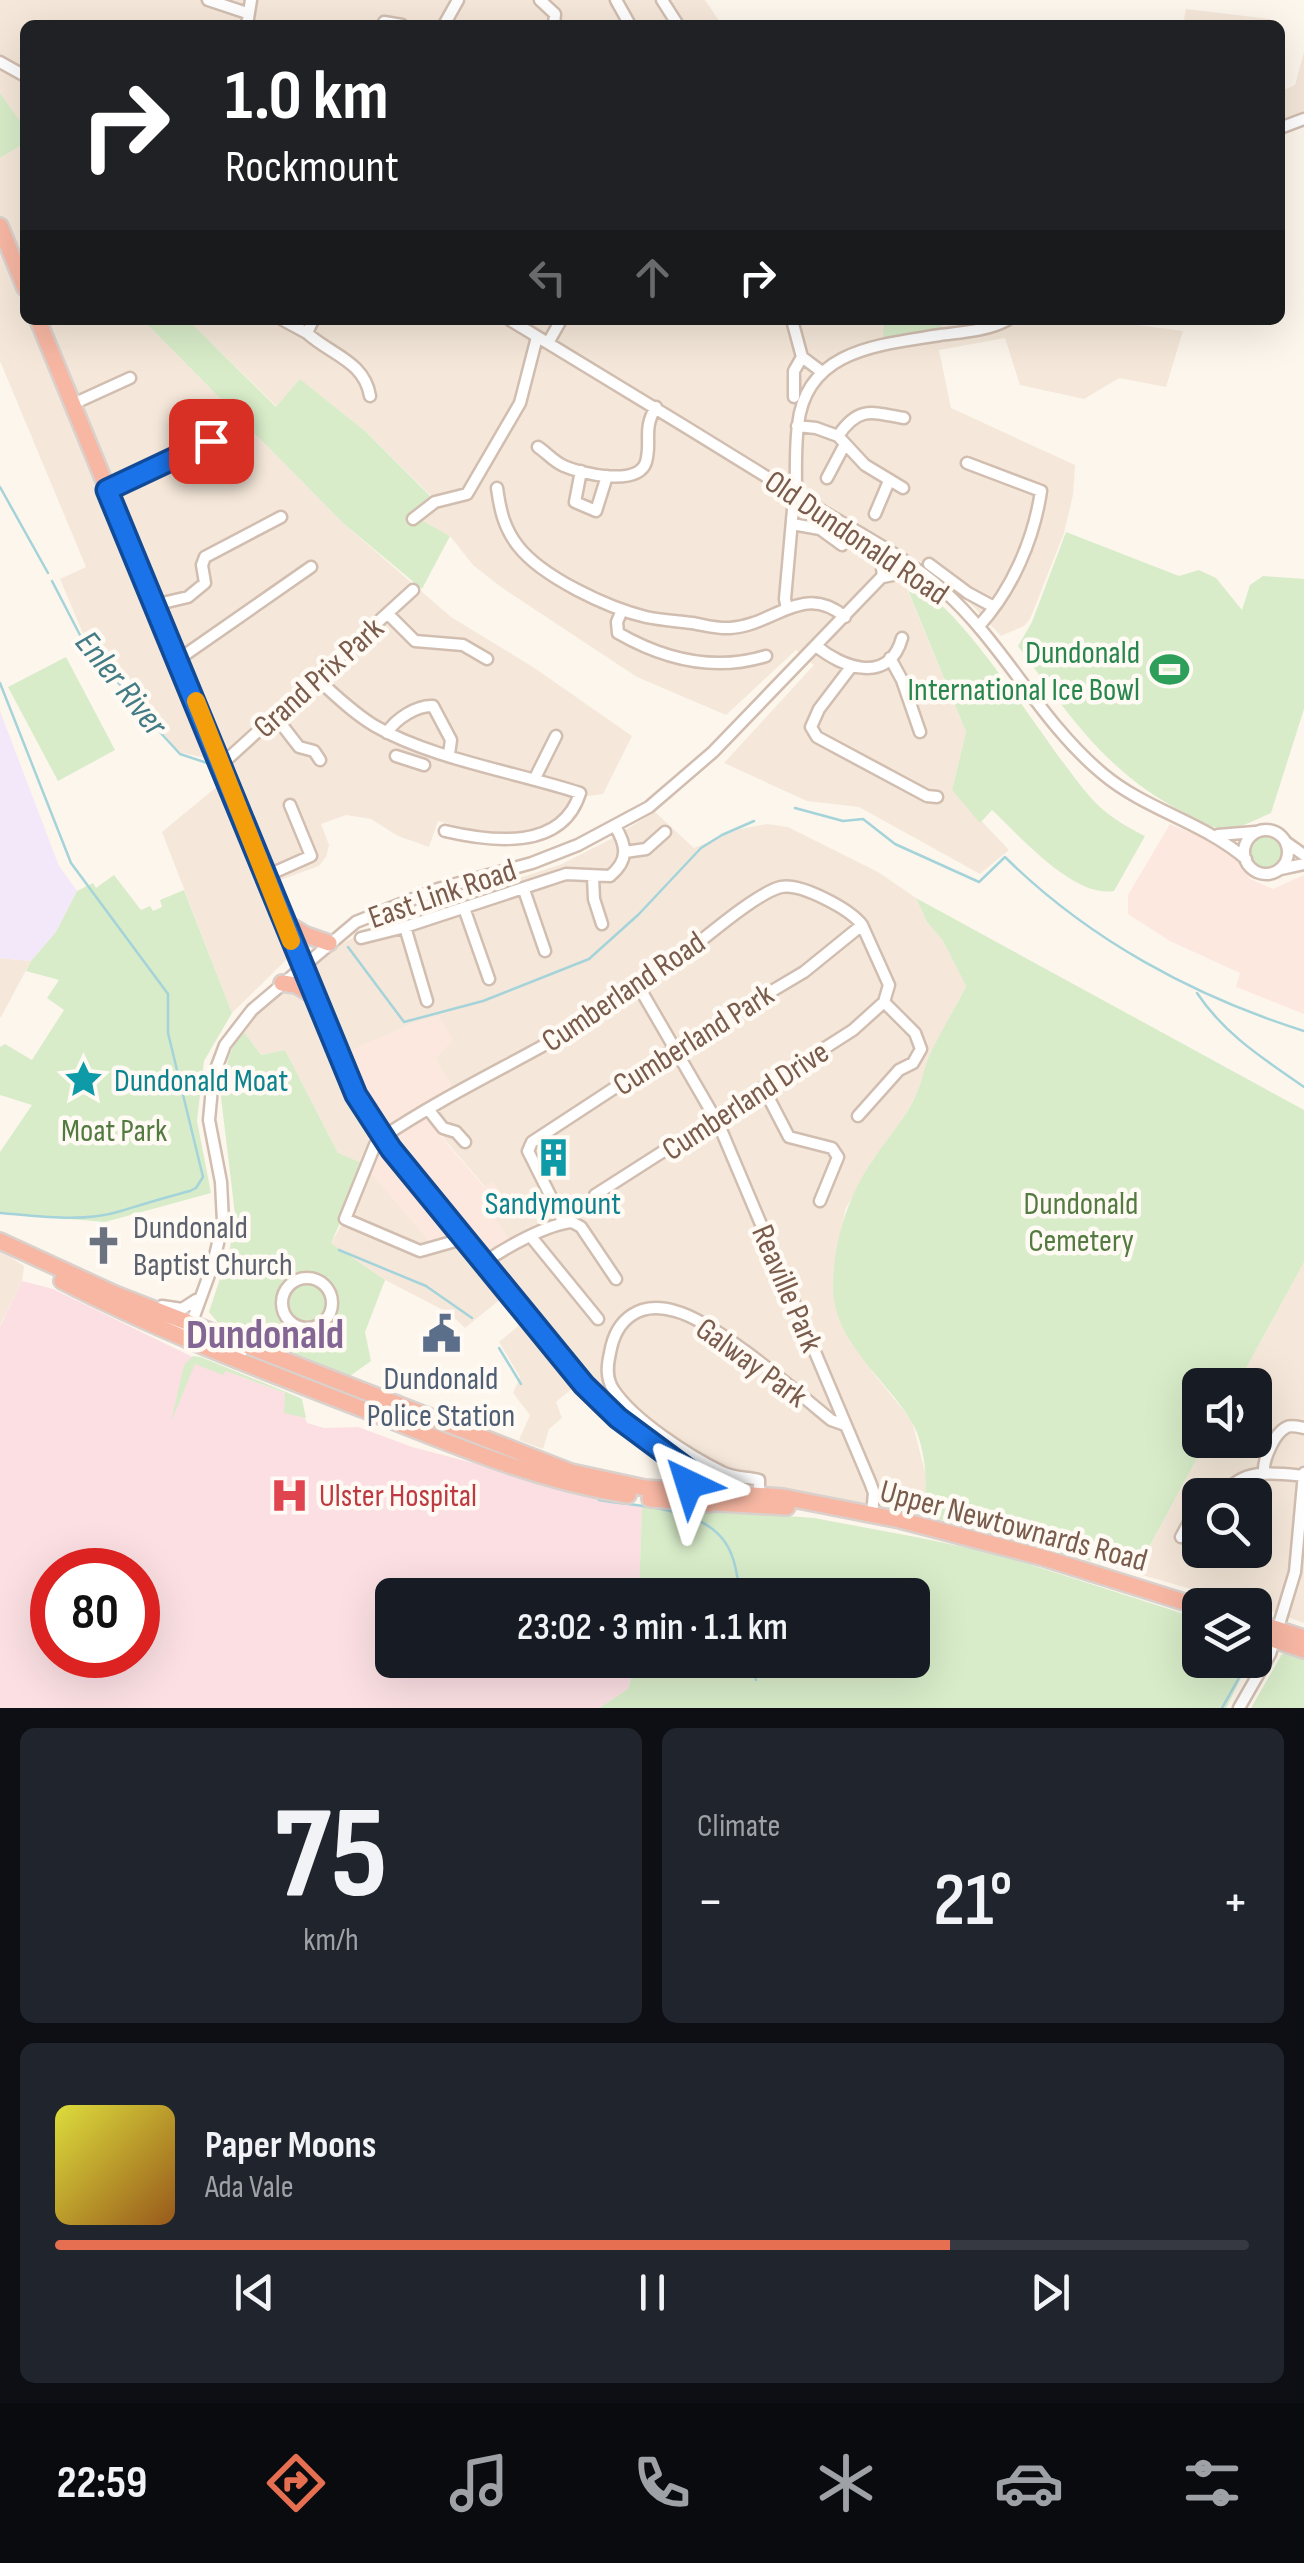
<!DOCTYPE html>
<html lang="en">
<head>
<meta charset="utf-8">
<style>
	:root { --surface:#171b24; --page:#20242c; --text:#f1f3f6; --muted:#9ea1a6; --line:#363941; --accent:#e76f51 }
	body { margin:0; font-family:"Sofia Sans Condensed",sans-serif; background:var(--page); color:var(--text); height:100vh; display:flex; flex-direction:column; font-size:38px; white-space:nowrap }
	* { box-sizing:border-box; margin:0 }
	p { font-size:32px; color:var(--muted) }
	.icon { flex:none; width:55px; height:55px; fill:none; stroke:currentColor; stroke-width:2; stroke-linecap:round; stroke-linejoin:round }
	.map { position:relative; height:1708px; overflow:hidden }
	.panel { display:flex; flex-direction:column; gap:20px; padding:20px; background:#0d0f14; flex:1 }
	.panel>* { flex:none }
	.guide { position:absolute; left:20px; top:20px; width:1265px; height:305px; border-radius:15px; box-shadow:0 10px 40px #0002; background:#202124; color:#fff; overflow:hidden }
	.buttons { position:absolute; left:1182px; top:1368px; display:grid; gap:20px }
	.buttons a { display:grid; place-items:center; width:90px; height:90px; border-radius:15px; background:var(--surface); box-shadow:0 10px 40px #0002; font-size:50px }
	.speed { position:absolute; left:30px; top:1548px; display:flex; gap:20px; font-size:50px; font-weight:700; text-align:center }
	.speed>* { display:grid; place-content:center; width:130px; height:130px; border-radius:50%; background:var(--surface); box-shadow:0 10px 40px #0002; line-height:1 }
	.speed .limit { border:15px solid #d22; background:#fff; color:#111 }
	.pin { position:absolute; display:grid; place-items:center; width:85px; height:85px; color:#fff; margin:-42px; border-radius:20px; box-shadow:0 5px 15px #0006 }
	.me { position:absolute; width:110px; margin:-55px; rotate:319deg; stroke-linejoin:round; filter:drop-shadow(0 0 8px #0008) }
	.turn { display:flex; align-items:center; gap:35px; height:210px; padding:0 40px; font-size:45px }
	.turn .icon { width:130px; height:130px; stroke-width:2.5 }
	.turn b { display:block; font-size:70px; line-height:85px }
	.lanes { display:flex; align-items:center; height:95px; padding:0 40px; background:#0003; justify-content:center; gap:50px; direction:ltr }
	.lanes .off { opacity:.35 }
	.big { font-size:75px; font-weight:600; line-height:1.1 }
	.panel .widget { flex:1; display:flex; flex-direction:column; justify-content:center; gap:15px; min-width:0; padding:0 35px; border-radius:15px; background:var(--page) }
	.panel .dial { align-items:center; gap:0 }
	.dial b { font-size:130px; line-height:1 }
	.song { display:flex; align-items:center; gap:30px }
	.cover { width:120px; height:120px; border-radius:15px; background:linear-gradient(135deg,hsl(60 70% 55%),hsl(30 70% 35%)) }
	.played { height:10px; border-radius:5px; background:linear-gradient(90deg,var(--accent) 75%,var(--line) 75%) }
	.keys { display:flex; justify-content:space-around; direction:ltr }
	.heat { display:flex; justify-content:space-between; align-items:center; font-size:55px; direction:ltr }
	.panel .tiles { flex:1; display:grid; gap:20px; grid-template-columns:1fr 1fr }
	.widget:last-child { grid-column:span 2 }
	.trip { position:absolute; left:375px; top:1578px; width:555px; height:100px; border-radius:15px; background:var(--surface); box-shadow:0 10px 40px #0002; font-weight:600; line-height:100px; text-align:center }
	.tabs { display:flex; height:160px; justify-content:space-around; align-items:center; background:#090b0e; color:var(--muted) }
	.tabs .icon { width:70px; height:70px }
	.tabs .current { color:var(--accent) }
	.tabs b { font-size:45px; color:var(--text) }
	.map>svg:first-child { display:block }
	.residential { fill:#f5e8da; fill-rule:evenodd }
	.commercial { fill:#fde8e0 }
	.education { fill:#f3e8fa }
	.medical { fill:#fbdfe3; fill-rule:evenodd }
	.green { fill:#d8ecc9 }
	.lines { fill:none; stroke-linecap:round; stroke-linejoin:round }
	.stream { stroke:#a5d3da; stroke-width:2.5 }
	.minor-casing { stroke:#d1beb0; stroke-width:15 }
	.highway-casing { stroke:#dad1cd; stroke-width:20 }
	.minor { stroke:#fff; stroke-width:10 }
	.highway { stroke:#f7b7a3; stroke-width:15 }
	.route-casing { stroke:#114b97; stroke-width:25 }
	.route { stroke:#1a73e8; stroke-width:18 }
	.slow { stroke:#f59e0b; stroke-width:18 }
	.labels { text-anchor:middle; stroke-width:9; stroke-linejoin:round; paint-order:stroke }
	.street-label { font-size:32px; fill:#7a5c4d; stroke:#fffaf3 }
	.leisure-label { font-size:32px; fill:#27864d; stroke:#fffaf3; text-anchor:end }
	.culture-label { font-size:32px; fill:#0d838f; stroke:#fffaf3; text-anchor:start }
	.park-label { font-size:32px; fill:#537a41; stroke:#fffaf3 }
	.worship-label { font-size:32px; fill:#5b616d; stroke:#fffaf3; text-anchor:start }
	.service-label { font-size:32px; fill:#4e5e75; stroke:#fffaf3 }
	.health-label { font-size:32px; fill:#be3a42; stroke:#fffaf3; text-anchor:start }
	.water-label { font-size:35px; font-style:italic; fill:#437c86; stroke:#fffaf3 }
	.district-label { font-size:42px; font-weight:bold; fill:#846695; stroke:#fffaf3 }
</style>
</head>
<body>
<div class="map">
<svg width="1304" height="1708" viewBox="0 0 1304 1708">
	<rect width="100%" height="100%" fill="#fdf6ec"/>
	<path class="residential" d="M0,0H705L722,25H25V128L0,93Z
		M1186,9L1270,19L1268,25H1183Z
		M1304,52V123L1280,131V92L1295,85Z
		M24,143L25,320H143L343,523L451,617L533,667L632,736L603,794L573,798L561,819L539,830L494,835L438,821L429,847L398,836L371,819L346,815L321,824L329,845L326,857L319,866L264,886L288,958L232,1013L162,832L220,784L210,759L178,752L84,636L60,579L86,567L0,361V158Z
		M188,320H951L956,328L982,320H1099L1183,331L1166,387L1119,378L1084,399L1020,385L1005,338L939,350L951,408L1075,465L1073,495L1064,533L1030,619L1024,626L1001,636L965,598L924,563L910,556L905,584L966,732L952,790L1009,850L980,874L859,807L807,801L724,763L814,665L796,650L726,715L637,677L501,587L473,565L450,536L413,516L434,499L365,431L301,380L277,407Z
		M655,812L694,848L740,829L767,824L788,827L878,872L916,898L927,922L943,941L966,986L933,1049L917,1093L895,1134L873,1160L845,1210L833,1289L847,1333L874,1374L912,1421L928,1484L923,1515L823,1496L735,1487L646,1432L586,1377L556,1402L562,1418L549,1429L543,1449L519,1440L530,1415L513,1393L520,1377L499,1342L522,1323L502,1298L465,1328L449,1313L385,1280L331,1243L345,1219L338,1153L285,1050L261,1055L241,1028L275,993L331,949L383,923L562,864L609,840ZM439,1016L435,1059L453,1088L418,1108L485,1187L509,1204L493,1215L346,1053L412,1024Z
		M0,958L31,961L1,1017H0Z
		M0,1250L24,1266L22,1281L0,1326Z
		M1304,1262V1623L1255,1605H1232L1198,1591L1135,1573L1207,1440H1255V1385H1237ZM1200,1495H1255V1550H1200Z"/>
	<path class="commercial" d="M1170,824L1233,851L1250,879L1273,889L1304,875V1014L1236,987L1240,973L1170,941L1128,914V895Z
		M439,1016L453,1040L435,1059L454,1089L418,1109L484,1187L493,1182L509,1205L493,1215L510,1241L485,1257L377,1123L345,1053L412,1024Z
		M380,1145L454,1233L430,1242L369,1171Z"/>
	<path class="education" d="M0,711L59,866L77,891L56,932L31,961L0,958Z"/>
	<path class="medical" d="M22,1281L53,1289L205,1363L295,1397L307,1423L324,1428L358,1427L412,1447L481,1465L572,1494L642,1506L639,1595H392V1660H636L628,1689L599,1708H0V1327ZM52,1570H138V1655H52Z"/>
	<path class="green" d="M0,93L25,128V146L23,144L0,158Z
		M143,320H188L276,407L300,379L365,431L434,500L414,516L450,536L422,589L343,523Z
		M884,320H938L942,325L939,331L883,337Z
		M1066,532L1179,576L1199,570L1216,578L1242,610L1250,585L1263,576L1304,579V709L1271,813C1257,819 1243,827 1228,829C1213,830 1198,820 1185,813C1106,773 1069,715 1018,646L1032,622Z
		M905,583C959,591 1054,764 1100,807C1113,819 1129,828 1145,836L1114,891C1073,898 1019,835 992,810L980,823L952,790L966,732Z
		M66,657L115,750L58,781L8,687Z
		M1251 852a15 15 0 1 1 30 0a15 15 0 1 1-30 0Z
		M114,875L141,910L150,906L153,911L162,907L160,900L184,890L232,1013L204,1061L197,1121L211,1193L105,1222L0,1213V1152L32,1105L0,1095V1047L5,1044L32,1060L64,1010L47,998L59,980L26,971L31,961L56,932L77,891L93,883L96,888Z
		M916,898L1304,1110V1262L1237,1385H1200V1440H1207L1135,1573L923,1515C929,1488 926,1443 910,1419C885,1379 834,1341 833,1289C833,1244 847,1197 873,1160C887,1138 904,1121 915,1097C922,1083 924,1068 930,1054C941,1031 955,1009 966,986L943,941L927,922Z
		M241,1028L261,1055L285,1050L338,1153L366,1165L331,1243L385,1280L365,1332L371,1361L350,1376L220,1325L209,1312L230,1248L235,1214L220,1089L230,1054Z
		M193,1356L201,1357L298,1397L302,1399L306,1418L284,1413L285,1393L226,1371L223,1375L195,1364L171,1422L184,1365Z
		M642,1506L814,1518L921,1538L997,1554L1200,1619V1660H1250L1226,1708H599L628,1689L636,1660H912V1595H639Z
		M1289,1652L1304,1658V1708H1251L1282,1654Z"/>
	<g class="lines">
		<path class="stream" d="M0,487L48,573
			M52,581L81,637L147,718L180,754L210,764
			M0,683L71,863L168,994V1033L203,1177L196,1188L190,1191C166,1197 144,1204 121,1211C83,1223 38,1216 0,1213
			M795,808L843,821L863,819L895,844L979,882L1005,857C1088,939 1193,996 1304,1031
			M348,947L404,1022L483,1001L589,959L639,914L701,848L722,835L754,821
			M1197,993C1225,1035 1264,1059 1304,1087
			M339,1250L426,1286L472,1318
			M499,1348L521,1384
			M599,1500C643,1508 715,1506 732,1556C737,1568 738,1582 740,1595
			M752,1660L756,1680
			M1222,1708L1249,1660"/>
		<defs>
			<path id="minor" d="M208,0L247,13
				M540,0L555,14L554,25
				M616,0L630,25
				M662,0L678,25
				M384,22L402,25
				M247,25L251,0
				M444,25L458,0
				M0,62L25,76
				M1280,128L1304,119
				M283,320L307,333L313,320
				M510,320C606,378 701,436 796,495C844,526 900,552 943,590C1004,644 1040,722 1103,774C1146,810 1203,822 1246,859
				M792,320L802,357L822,372
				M307,333C331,355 364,361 370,396
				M548,343L561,320
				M794,397V371L802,357
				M73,404L130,378
				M797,426L816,428L838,436L865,465L903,488
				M838,436C858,406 871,412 904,418
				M538,447C547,453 554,462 564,466C582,474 638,487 646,462C652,440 642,430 656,407
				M967,463L1041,491C1034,539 1012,590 979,626
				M581,471L575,502L596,511L607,476
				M827,478L845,444
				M497,488C500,510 504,528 518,546C542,577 608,608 646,617C660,620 677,621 692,623C704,625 718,629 730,628C775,625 803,582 845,617
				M107,490L211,441
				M796,495C796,472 795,448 798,425C806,349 880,345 940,335C963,332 986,331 1007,320
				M875,514L889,481
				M413,519L435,502L467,494L520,403L537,337
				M792,524L820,529L842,545
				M880,547L883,577L903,573L919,574
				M929,564L968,593L994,607
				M154,605L188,597L205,583L202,565L205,557L281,517
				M787,609L785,599L793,509
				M622,610L617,622L618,633C665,660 714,672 766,656
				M388,614L415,641L463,645L487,659
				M816,646C843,668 889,685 902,638
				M890,658L902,680L920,732
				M179,659L311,567
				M851,667L819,709L811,727L817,737L927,796L937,797
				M315,677C334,694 353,713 375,726C432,759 516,772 580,793C562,851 492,842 445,831
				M275,716L299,747L314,751L320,760
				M387,733C395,719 417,705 433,706L451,740L449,754
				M396,756L424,765
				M222,764L413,590
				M535,778L556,736
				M1244 852a22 22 0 1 1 44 0a22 22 0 1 1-44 0Z
				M1218,835L1255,832
				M1287,843L1304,855
				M625,852L646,849L665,832
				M1281,869L1304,864
				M266,876L311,856L290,805
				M593,877L594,899L602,924
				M524,890L545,951
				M464,908L489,979
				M405,927L427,1001
				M361,938L405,927L566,874L610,876C629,860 627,846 615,826
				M639,987L719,1125L870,1482L874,1493L872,1514
				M764,1089L789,1137L832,1148L838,1157L820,1201
				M428,1109L443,1128L456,1132L465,1142
				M858,1116L899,1070L913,1063L921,1049L915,1033L884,1002
				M564,1223L528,1151L532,1142L674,1049L804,972L862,925L889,985L884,1002L853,1030L595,1195
				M466,1238L420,1251L345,1219L375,1145L383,1137C435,1102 492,1074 548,1043C598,1015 647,982 693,947C712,932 759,892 781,887C801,883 850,909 862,925
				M532,1238L598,1319
				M485,1262C505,1248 547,1224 572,1222L581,1227L616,1279
				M282 1303a25 25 0 1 1 50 0a25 25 0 1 1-50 0Z
				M162,1306L182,1309L196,1300
				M159,1319L182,1329L187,1335
				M190,1327L204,1338L241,1354
				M185,1341L213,1264L223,1222L221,1182L209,1120L213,1077L225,1045L252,1010L356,922L438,889L532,863L578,845L649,807L713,752L899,559
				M1264,1472C1263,1460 1274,1433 1287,1427C1291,1425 1299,1427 1304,1428
				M759,1495V1480C747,1477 733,1478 722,1472C689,1456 633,1420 613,1389C606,1378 607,1366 610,1353C616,1318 640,1301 675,1311C715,1321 796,1391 831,1420L845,1425
				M1225,1495C1241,1467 1276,1473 1304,1476
				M1181,1537L1193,1515L1200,1514
				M1239,1708L1270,1654L1295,1572L1304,1473"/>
			<path id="highway" d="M0,226L25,288
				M38,320L358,1099L391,1149L600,1404L640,1436L706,1481L709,1504
				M284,922L306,935L329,943
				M282,983L296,985L314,996
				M0,1241L115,1294L571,1472L645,1488L783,1497L900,1520L1041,1557L1200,1607
				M62,1281C160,1332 262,1370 365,1410C452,1444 536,1481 628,1495
				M650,1499L787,1507
				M1255,1622L1304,1638
				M1255,1633L1304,1650"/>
		</defs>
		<use href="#minor" class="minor-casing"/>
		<use href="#highway" class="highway-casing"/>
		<use href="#minor" class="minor"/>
		<use href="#highway" class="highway"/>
	</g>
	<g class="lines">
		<defs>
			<path id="route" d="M211,441L107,490L356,1095L391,1149L584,1385L618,1418L688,1470L689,1484"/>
		</defs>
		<use href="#route" class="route-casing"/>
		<use href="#route" class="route"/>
		<path class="slow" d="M196,701L291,941"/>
	</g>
	<defs>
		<symbol id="stadium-bare" viewBox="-9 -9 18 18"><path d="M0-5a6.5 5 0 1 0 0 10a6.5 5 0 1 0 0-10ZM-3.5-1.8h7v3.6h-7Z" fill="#2e9e5b" stroke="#fffaf3" stroke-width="2.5" paint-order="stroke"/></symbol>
		<symbol id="sight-bare" viewBox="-9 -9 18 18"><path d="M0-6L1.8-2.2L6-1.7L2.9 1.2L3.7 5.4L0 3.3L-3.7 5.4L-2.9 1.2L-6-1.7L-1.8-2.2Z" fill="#0f9aa8" stroke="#fffaf3" stroke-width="2.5" paint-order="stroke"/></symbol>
		<symbol id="building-bare" viewBox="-9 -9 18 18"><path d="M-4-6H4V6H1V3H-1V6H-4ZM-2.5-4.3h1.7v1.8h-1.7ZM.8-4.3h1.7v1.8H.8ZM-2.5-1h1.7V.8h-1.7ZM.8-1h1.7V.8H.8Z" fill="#0f9aa8" stroke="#fffaf3" stroke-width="2.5" paint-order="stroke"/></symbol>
		<symbol id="church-bare" viewBox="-9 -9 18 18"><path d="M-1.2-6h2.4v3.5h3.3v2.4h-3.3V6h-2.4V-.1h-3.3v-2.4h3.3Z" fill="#6b7280" stroke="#fffaf3" stroke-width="2.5" paint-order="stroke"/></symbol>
		<symbol id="civic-bare" viewBox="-9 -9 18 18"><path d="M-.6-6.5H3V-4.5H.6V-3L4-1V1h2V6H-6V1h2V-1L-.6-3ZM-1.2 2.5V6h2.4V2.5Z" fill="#5c6f8a" stroke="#fffaf3" stroke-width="2.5" paint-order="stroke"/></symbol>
		<symbol id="hospital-bare" viewBox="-9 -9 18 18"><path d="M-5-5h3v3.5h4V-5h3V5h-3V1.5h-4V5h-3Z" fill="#e0444e" stroke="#fffaf3" stroke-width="2.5" paint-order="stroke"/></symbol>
	</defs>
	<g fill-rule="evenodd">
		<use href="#stadium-bare" x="1142" y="642" width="55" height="55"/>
		<use href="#sight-bare" x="56" y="1052" width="55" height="55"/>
		<use href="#building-bare" x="526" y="1130" width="55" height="55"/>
		<use href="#church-bare" x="76" y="1218" width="55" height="55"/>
		<use href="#civic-bare" x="414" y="1306" width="55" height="55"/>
		<use href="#hospital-bare" x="262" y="1468" width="55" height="55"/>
	</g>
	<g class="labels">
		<g class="street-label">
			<text transform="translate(857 537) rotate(34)" y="11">Old Dundonald Road</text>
			<text transform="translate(318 677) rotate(-42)" y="11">Grand Prix Park</text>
			<text transform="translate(442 893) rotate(-19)" y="11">East Link Road</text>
			<text transform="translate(623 991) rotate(-34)" y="11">Cumberland Road</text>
			<text transform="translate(693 1039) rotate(-32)" y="11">Cumberland Park</text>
			<text transform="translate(745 1100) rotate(-33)" y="11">Cumberland Drive</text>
			<text transform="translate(788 1288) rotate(67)" y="11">Reaville Park</text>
			<text transform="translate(752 1362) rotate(36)" y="11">Galway Park</text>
			<text transform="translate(1014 1525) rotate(15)" y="11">Upper Newtownards Road</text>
		</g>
		<g class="leisure-label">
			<text x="1140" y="663">Dundonald<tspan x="1140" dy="37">International Ice Bowl</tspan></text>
		</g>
		<g class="culture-label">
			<text x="114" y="1091">Dundonald Moat</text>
			<text x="553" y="1214" text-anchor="middle">Sandymount</text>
		</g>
		<g class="park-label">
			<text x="114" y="1141">Moat Park</text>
			<text x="1081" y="1214">Dundonald<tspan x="1081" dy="37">Cemetery</tspan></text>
		</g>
		<g class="worship-label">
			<text x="133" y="1238">Dundonald<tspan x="133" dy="37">Baptist Church</tspan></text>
		</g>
		<g class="service-label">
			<text x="441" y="1389">Dundonald<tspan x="441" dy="37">Police Station</tspan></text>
		</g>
		<g class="health-label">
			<text x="319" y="1506">Ulster Hospital</text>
		</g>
		<g class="water-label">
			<text transform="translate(122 683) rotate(51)" y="12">Enler River</text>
		</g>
		<g class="district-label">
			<text x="265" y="1348">Dundonald</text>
		</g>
	</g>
</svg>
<div class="buttons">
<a><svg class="icon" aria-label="sound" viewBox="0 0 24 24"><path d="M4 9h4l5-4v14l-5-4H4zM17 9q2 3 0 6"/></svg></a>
<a><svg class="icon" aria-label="search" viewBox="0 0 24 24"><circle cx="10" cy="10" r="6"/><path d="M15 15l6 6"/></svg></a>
<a><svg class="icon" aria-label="layers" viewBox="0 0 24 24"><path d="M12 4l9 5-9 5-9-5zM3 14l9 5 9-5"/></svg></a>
</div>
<div class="speed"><div class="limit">80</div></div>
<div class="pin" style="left:211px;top:441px;background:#d93025"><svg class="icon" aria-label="arrive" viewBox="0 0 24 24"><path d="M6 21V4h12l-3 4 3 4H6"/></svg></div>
<svg class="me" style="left:689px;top:1484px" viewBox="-20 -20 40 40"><path d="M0-17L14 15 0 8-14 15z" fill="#1a73e8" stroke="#fff" stroke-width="4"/></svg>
<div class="trip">23:02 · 3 min · 1.1 km</div>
<div class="guide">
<div class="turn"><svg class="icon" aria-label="right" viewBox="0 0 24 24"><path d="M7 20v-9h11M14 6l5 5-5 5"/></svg><div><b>1.0 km</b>Rockmount</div></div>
<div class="lanes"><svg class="icon off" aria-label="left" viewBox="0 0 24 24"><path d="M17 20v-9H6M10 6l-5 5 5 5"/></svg><svg class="icon off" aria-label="ahead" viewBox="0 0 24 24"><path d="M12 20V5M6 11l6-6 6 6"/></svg><svg class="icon" aria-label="right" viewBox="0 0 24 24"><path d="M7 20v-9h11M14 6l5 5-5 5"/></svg></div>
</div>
</div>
<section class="panel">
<div class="tiles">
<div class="widget dial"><b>75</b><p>km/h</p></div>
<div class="widget"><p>Climate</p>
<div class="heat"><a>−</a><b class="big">21°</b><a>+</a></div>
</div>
<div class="widget">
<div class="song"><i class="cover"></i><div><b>Paper Moons</b><p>Ada Vale</p></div></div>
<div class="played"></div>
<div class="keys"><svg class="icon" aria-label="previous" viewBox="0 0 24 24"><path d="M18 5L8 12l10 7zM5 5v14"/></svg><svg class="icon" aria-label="pause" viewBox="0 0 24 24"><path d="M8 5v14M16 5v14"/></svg><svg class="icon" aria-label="next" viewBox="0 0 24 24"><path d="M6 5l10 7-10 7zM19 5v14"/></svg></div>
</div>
</div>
</section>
<nav class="tabs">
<b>22:59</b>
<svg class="icon current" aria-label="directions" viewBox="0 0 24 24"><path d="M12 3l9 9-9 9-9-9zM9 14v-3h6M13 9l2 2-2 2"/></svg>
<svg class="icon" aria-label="music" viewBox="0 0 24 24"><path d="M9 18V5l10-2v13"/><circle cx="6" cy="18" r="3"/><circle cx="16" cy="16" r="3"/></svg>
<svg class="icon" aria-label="phone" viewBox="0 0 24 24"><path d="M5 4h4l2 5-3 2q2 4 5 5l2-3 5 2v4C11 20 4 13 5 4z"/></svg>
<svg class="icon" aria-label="climate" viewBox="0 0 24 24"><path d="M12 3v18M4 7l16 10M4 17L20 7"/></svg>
<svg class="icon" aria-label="car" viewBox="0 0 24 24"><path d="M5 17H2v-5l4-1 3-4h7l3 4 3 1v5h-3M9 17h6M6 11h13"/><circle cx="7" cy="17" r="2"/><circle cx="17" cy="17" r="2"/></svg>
<svg class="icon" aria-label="filters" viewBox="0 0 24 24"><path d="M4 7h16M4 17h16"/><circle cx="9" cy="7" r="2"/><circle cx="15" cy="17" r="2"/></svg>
</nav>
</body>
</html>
